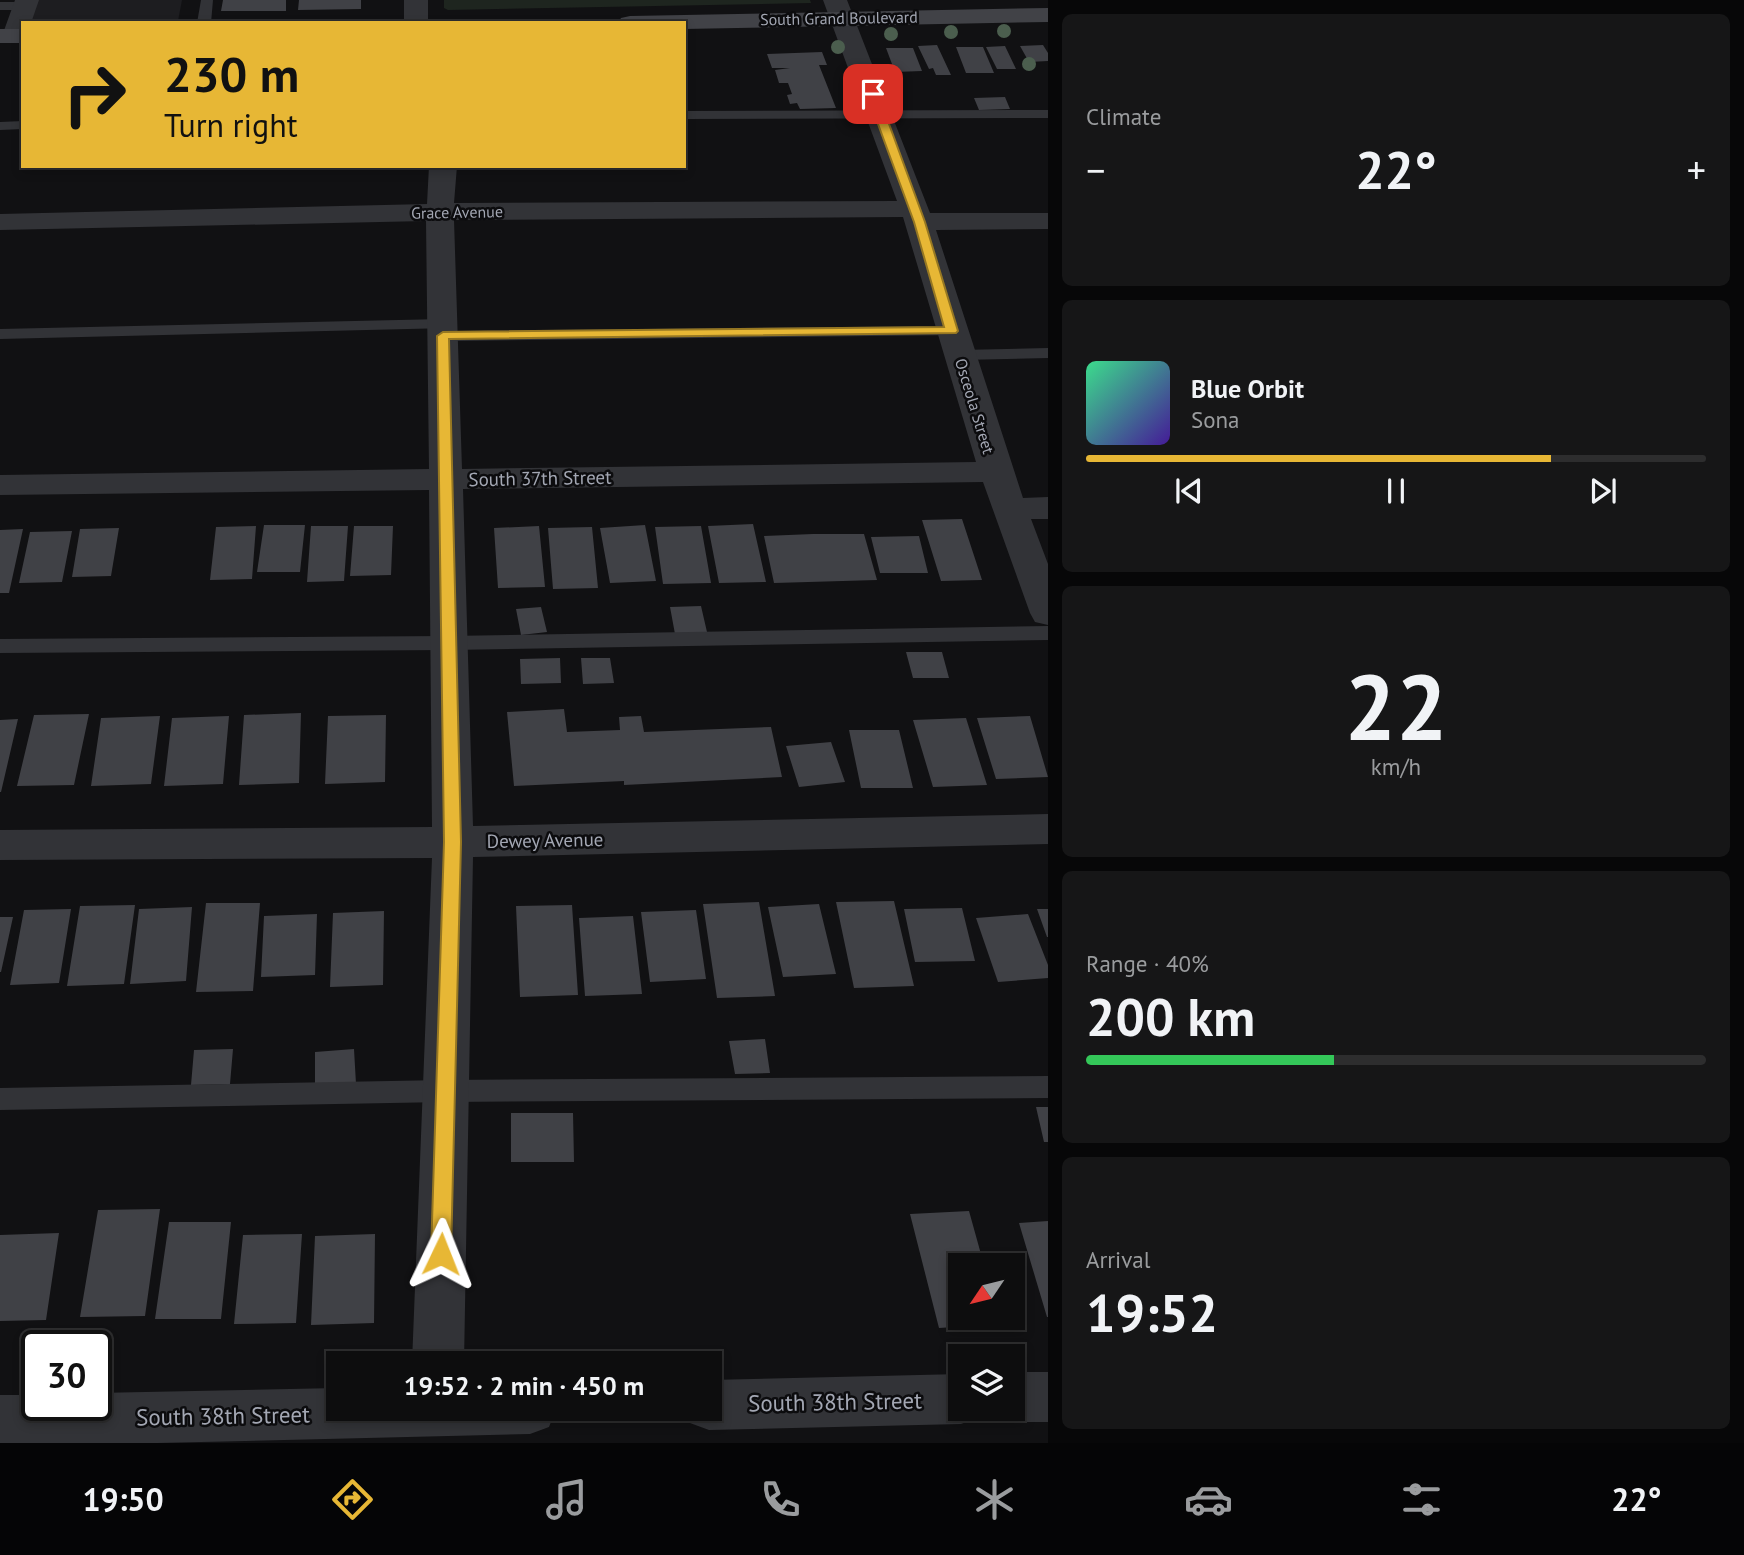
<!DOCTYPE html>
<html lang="en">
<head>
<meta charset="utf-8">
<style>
	:root { --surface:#0d0d0e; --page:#161617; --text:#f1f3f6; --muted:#9a9c9e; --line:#2d2d2e; --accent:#e7b735 }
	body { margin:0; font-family:"PT Sans",sans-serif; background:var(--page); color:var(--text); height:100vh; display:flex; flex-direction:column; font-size:26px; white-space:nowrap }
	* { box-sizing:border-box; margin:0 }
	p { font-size:23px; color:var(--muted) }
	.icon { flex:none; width:38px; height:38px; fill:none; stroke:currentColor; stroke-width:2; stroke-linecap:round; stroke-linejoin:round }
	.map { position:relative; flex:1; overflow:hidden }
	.side { display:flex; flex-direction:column; gap:14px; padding:14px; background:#070708; width:696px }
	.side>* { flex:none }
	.guide { position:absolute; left:21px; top:21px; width:665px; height:147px; border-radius:0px; box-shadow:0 4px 10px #0003,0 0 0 2px var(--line); background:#e7b735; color:#111; overflow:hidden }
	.needle { width:46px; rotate:235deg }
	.fabs { position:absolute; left:948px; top:1253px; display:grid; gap:14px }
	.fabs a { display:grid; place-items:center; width:77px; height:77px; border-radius:0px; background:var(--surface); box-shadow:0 4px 10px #0003,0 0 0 2px var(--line); font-size:35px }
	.speed { position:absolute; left:21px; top:1330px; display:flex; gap:14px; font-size:35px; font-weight:700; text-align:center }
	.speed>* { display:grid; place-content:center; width:91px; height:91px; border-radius:50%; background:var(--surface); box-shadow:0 4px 10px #0003,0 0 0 2px var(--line); line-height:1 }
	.speed .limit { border:4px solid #111; border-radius:10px; background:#fff; color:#111 }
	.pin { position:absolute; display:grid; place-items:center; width:60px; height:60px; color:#fff; margin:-30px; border-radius:14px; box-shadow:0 4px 10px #0006 }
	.me { position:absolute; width:77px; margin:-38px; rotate:2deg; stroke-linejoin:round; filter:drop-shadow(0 0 5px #0008) }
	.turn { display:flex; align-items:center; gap:24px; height:147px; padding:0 28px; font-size:32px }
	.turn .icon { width:91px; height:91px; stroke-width:2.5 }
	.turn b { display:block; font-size:49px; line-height:60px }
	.big { font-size:52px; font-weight:800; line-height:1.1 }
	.side .widget { flex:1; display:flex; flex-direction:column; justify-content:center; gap:10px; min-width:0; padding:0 24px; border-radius:10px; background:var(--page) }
	.side .dial { align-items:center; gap:0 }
	.dial b { font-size:91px; line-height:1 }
	.song { display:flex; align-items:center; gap:21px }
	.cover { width:84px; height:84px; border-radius:10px; background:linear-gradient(135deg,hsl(150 70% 55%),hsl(260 70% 35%)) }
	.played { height:7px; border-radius:4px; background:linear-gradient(90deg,var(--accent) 75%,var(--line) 75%) }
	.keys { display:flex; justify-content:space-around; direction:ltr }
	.heat { display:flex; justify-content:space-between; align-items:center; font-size:38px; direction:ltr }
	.charge { height:10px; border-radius:5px; background:linear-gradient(90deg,#34c759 40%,var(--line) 0) }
	.trip { position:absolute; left:326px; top:1351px; width:396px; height:70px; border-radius:0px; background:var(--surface); box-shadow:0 4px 10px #0003,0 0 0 2px var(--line); font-weight:800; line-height:70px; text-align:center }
	.tab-bar { display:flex; height:112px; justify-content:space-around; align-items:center; background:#050506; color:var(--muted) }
	.tab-bar .icon { width:49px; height:49px }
	.tab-bar .active { color:var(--accent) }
	.tab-bar b { font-size:32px; color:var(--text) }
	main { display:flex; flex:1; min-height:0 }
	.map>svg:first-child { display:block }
	.built { fill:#1d1d20 }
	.green { fill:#1e251f }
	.building { fill:#404146 }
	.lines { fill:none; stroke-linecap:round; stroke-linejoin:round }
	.service { fill:#323337; fill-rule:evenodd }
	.minor { fill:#323337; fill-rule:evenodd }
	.secondary { fill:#414247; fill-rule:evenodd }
	.tree { fill:#4b5e4e }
	.route { fill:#e7b735; stroke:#967722; stroke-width:2 }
	.labels { text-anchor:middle; stroke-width:5; stroke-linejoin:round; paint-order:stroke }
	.far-street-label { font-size:16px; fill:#a3a7b3; stroke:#0c0c0e }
	.street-label { font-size:19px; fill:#a3a7b3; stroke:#0c0c0e }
	.near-street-label { font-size:23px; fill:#a3a7b3; stroke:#0c0c0e }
</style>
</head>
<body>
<main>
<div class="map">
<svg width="1048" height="1443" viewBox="0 0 1048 1443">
	<rect width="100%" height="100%" fill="#111113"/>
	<path class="built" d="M37,0H182L178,21L38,23L31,21Z"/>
	<path class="green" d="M444,0H810L811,3L448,10L444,8Z"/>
	<path class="building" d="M223,0H286V11H221Z
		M299,0H361V9L298,10Z
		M937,45L951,75H936L933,68L929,69L918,46Z
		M1043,45L1048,53V61L1029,62L1020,46Z
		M1005,46L1016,69H997L986,47Z
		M956,47H983L994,73H966Z
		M886,48H913L922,71L895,72Z
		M822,52L827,65H819L836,108L800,109L797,103L790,104L787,95L792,94L788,83H779L775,70L790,68H772L767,54Z
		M1005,97L1010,109L979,110L974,98Z
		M962,519L982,580L941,581L922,520Z
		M753,524L766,582L719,583L708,526Z
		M264,525H305L300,572H257Z
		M645,525L656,581L610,583L600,528Z
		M256,526L252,579L210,580L216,527Z
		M311,526H348L344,581L307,582Z
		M354,526H393L391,575L350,576Z
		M539,526L545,587L498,588L494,528Z
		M701,526L711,583L663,584L655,527Z
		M592,527L598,588L553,589L548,528Z
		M119,528L111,576L72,577L80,529Z
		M23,529L9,593H0V530Z
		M72,531L62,582L19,583L30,532Z
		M813,534H864L877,580L774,583L764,536Z
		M919,536L928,573H880L871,537Z
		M701,606L707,632L675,634L670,607Z
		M541,607L547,632L521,635L516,609Z
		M906,652H942L949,678H913Z
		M560,658L561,683L521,684L520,659Z
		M581,658H610L614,683L583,684Z
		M564,709L567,732L620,730L619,717L641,716L644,732L771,727L782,777L624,785V781L514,786L507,712Z
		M301,713L299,783L239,785L244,715Z
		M89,714L74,785L17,786L34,715Z
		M386,715L385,782L325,784L328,716Z
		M160,716L151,784L91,786L101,718Z
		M229,716L223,784L164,786L172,718Z
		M1030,716L1048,777L996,779L977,718Z
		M966,718L987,785L933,787L913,720Z
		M18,719L1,792H0V720Z
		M849,730H899L913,788H861Z
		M831,742L845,782L799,787L786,746Z
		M894,901L914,986L854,988L836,902Z
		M759,902L775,996L717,998L703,904Z
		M206,903H260L253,991L196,992Z
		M819,904L836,974L783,977L768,907Z
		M135,905L124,984L67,986L80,906Z
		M572,905L578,995L520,997L516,906Z
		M192,907L186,981L130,984L139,909Z
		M962,908L975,961L915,962L904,909Z
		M71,909L59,983L10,985L24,910Z
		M1037,909H1048V937H1047Z
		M696,910L706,979L650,982L641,912Z
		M384,911L383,985L330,987L333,913Z
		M317,914L315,975L261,977L264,916Z
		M1028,914L1048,965V978L998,982L976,918Z
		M633,916L642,994L585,996L579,918Z
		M0,917H13L1,972H0Z
		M765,1039L770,1073L735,1074L729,1041Z
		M233,1049L230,1084L191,1085L194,1050Z
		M354,1049L356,1084L315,1087V1052Z
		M1036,1107H1048V1142H1044Z
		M511,1113H573L574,1162H511Z
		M160,1209L145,1316L80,1317L98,1210Z
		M969,1211L984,1265H961V1318H998L1000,1324L939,1328L910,1214Z
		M1048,1221V1317H1047L1019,1223Z
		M169,1222H231L221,1319H155Z
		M59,1233L46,1320L0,1321V1235Z
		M302,1234L296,1323L234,1324L243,1235Z
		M375,1234L374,1323L311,1325L315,1236Z"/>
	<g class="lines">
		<path class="service" d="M201,0H213L211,23H197Z
			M0,2H24L30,6L24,10H0Z
			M1048,110V118L684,119V111Z
			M23,121V129L0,130V122Z
			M443,319L451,324L449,328L0,339V329Z
			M952,326L958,327L960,331L958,335L443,341L435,336L443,331Z
			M1048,348V358L960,360L952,355L960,350Z
			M1048,626V640L449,650L0,653V639L449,636Z
			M1048,1076V1098L445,1102L0,1110V1088L445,1080Z"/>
		<path class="minor" d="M15,0H39L31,23H23V41L14,43L5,41L2,36Z
			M404,0H428V23H404Z
			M823,0H847L930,213H1048V229L936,230L1023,498L1048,497V519H1031L1048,564V625L1035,622L1030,613L983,482L463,489L473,826L1048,814V844L473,857L464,1363H412L432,858L0,860V830L432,827L429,490L0,495V475L429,469L426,221L0,230V214L427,204L429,166H457L454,203L897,201ZM903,217L976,462L462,469L454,220Z
			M1013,1372H1048V1422H1013L994,1415L992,1409H1013Z
			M961,1374V1409H983L980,1417L961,1424L709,1430L690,1423L684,1409H709V1380Z
			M338,1388V1409H556L549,1427L530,1434L158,1443H0V1395H37V1405H96V1393Z"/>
		<path class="secondary" d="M1048,8V22L684,29V23H618L621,18L630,16Z
			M0,29H23V43H0Z"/>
	</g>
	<g class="tree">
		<circle cx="1004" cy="31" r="7"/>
		<circle cx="951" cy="32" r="7"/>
		<circle cx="891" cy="34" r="7"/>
		<circle cx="838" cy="47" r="7"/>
		<circle cx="1029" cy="64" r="7"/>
	</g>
	<path class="route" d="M873,91L878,94L925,222L958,331L956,333L449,339L461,842L451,1254L448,1261L441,1264L434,1261L431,1254L444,842L437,336L443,332L944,327L914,222L867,94Z"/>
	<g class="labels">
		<g class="far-street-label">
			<text transform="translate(839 18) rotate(-1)" y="6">South Grand Boulevard</text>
			<text transform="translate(457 212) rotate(-1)" y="6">Grace Avenue</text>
			<text transform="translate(975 406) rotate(73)" y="6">Osceola Street</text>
		</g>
		<g class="street-label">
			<text transform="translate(540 478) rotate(-1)" y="7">South 37th Street</text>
			<text transform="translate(545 840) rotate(-1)" y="7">Dewey Avenue</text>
		</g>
		<g class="near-street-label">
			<text transform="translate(835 1402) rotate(-1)" y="8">South 38th Street</text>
			<text transform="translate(223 1416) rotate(-1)" y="8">South 38th Street</text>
		</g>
	</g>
</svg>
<div class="fabs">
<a><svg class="needle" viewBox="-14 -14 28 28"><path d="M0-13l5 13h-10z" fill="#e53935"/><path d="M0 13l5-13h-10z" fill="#9a9c9e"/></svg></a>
<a><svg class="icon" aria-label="layers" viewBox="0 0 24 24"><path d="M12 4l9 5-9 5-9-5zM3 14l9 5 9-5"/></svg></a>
</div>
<div class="speed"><div class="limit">30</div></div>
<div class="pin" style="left:873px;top:94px;background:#d93025"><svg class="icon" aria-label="arrive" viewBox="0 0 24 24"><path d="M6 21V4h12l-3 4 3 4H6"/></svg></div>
<svg class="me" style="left:441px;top:1254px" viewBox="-20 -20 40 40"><path d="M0-17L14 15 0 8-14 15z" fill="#e7b735" stroke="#fff" stroke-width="4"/></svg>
<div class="trip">19:52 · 2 min · 450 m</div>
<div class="guide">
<div class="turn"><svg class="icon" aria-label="right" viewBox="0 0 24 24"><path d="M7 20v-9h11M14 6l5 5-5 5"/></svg><div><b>230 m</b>Turn right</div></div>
</div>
</div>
<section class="side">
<div class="widget"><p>Climate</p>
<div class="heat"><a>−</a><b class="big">22°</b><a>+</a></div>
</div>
<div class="widget">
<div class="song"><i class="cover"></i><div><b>Blue Orbit</b><p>Sona</p></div></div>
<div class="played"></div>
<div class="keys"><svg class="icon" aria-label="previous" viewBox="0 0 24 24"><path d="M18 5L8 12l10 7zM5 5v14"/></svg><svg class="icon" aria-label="pause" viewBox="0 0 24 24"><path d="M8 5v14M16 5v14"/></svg><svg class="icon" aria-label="next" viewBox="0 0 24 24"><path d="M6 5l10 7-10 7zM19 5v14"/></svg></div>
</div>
<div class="widget dial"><b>22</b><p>km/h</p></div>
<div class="widget"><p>Range · 40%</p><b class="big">200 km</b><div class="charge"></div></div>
<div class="widget"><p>Arrival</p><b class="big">19:52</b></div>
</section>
</main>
<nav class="tab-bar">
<b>19:50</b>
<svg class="icon active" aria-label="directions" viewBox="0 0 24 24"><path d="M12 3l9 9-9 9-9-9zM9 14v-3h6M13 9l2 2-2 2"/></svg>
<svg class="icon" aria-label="music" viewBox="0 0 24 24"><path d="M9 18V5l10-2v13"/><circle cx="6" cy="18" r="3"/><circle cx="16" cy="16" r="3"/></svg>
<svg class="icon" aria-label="phone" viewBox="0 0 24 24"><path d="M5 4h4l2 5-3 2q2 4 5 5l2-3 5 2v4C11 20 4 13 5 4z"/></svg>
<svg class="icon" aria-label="climate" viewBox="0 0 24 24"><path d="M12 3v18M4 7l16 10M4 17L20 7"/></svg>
<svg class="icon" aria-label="car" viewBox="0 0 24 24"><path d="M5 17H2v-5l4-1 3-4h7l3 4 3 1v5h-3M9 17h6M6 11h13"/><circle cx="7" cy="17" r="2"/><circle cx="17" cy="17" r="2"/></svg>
<svg class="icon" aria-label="filters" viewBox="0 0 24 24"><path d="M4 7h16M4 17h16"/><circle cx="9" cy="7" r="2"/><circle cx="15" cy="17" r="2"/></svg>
<b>22°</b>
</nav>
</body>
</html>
